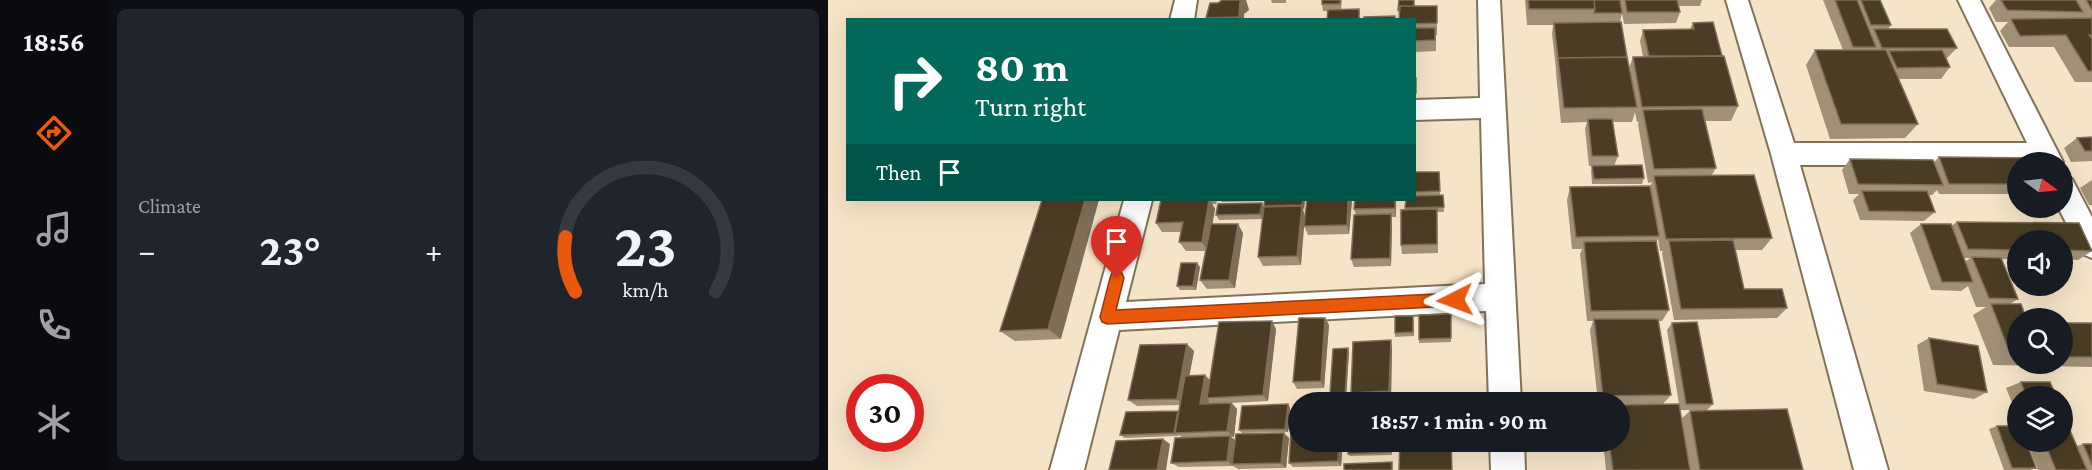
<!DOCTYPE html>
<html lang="en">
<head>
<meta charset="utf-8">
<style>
	:root { --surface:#171b24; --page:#20242c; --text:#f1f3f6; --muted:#9ea1a6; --line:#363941; --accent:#ea580c }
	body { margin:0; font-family:"Crimson Pro",serif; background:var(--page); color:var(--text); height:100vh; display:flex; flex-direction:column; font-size:22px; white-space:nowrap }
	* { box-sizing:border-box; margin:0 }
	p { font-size:20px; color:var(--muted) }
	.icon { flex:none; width:33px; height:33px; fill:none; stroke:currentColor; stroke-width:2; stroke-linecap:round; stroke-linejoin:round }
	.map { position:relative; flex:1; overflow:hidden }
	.panel { display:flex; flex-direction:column; gap:9px; padding:9px; background:#0d0f14; width:720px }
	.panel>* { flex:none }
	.guide { position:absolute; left:18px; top:18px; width:570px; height:183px; border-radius:0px; box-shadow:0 6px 24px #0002; background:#00695c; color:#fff; overflow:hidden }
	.needle { width:39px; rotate:105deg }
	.buttons { position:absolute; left:1179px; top:152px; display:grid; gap:12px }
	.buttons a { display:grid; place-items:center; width:66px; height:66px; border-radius:50%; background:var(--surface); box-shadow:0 6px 24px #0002; font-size:30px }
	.speed { position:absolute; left:18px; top:374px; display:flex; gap:12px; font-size:30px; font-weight:700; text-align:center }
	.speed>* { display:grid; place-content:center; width:78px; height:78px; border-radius:50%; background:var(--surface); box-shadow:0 6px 24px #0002; line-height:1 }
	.speed .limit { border:9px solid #d22; background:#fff; color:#111 }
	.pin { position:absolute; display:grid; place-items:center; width:51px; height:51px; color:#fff; margin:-62px -26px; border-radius:50% 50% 50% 0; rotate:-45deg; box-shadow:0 0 6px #0007 }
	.pin .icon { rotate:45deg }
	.me { position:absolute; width:66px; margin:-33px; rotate:267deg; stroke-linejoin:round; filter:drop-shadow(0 0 4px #0008) }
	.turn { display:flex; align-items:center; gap:21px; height:126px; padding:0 30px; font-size:27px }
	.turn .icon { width:78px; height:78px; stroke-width:2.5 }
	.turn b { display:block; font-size:42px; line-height:51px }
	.then { display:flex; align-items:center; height:57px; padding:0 30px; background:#0003; gap:12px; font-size:22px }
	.big { font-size:45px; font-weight:700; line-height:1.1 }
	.panel .card { flex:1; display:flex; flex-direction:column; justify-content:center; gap:9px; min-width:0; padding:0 21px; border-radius:9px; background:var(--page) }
	.panel .dial { align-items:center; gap:0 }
	.dial svg { height:156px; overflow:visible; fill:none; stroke:var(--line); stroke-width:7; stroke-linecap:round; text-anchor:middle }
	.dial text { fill:var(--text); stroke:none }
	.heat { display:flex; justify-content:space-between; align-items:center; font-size:33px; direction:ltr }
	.panel .tiles { flex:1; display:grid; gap:9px; grid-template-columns:repeat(2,1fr) }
	.trip { position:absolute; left:460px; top:392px; width:342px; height:60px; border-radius:30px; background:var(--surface); box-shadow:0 6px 24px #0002; font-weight:700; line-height:60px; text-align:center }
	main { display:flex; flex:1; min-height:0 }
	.tab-bar { display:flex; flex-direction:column; width:108px; justify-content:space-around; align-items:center; background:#090b0e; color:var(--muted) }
	.tab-bar .icon { width:42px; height:42px }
	.tab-bar .selected { color:var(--accent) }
	.tab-bar b { font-size:27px; color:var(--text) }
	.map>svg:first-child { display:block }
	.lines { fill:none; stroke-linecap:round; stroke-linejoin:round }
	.minor-casing { stroke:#817258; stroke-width:4 }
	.minor { fill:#fff; fill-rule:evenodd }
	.wall { fill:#a09076; fill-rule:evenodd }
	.shaded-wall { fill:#7e6f56 }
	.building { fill:#4b3d25; stroke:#7e6f56; stroke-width:1.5 }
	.route { fill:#ea580c; stroke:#983908; stroke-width:1.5 }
</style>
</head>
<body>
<main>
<nav class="tab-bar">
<b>18:56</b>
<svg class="icon selected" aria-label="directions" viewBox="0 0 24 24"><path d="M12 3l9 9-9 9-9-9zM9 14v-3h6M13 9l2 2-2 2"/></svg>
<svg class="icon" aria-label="music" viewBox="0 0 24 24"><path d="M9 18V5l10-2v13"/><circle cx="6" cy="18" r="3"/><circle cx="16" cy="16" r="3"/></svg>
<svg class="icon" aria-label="phone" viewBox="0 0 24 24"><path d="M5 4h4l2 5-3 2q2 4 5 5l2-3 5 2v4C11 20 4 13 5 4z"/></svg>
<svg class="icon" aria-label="climate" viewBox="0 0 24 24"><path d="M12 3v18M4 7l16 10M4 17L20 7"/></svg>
</nav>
<section class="panel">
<div class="tiles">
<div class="card"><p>Climate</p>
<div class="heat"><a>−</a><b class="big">23°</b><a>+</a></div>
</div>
<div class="card dial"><svg viewBox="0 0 100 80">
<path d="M14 69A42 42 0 1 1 86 69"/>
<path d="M14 69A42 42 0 0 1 9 41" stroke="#ea580c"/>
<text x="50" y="56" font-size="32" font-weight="700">23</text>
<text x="50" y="72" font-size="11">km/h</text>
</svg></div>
</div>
</section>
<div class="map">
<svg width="1264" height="470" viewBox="0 0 1264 470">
	<rect width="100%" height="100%" fill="#f6e4c8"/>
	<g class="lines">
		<defs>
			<path id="minor" d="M347,0H369L366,20H342Z
				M650,0H672L693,402H661L658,311L291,330L256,470H222L296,200H324L298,302L657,284L653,118L586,120V100L652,98Z
				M898,0H920L966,143H1199L1130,0H1152L1235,162H1190V165H972L1060,470H1026L943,154Z
				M1234,176L1244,179L1264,217V258L1254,254L1230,207H1234Z
				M662,441H696L697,470H663Z"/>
		</defs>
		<use href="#minor" class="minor-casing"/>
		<use href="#minor" class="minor"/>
	</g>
	<path class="wall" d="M394,0H418L421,10L416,14V20H379L378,18L390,3Z
		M443,0H458V3H444Z
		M514,0L513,10L531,9L532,15L495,11L494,4Z
		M697,0H874L872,6H851L852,12L848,23L796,24L794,13L792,22L801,68L805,57H815L812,41L815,30L862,29L865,23L894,56L910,106L903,121H876L888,168L883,176L944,238L934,250H907L916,289L959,308L949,318L846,320L834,253L835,251H832L830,239L828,242L841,310L834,321H830L843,395L835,404H792V402H770L762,330L765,321H759L752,254L754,249H744L739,200L742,187H822L824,182L820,183L810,124L811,122H809L807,112L804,122H785L790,156L786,166L816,178L814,184H764L763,171L764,166H761L757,129L759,122L733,123L728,73V69L724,34L725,25H699Z
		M995,0H1052L1063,25L1060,29L1129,48L1118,59L1122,67L1113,79H1071L1090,124L1077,138L1002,139L978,65L987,50H1015Z
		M1168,0H1264V82H1247L1226,47H1181L1172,31L1180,22H1168L1161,8Z
		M587,6H609V35H608V51L588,52V70H586V20L571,16L570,10Z
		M1264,137V161L1243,162L1236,148L1249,138Z
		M1111,157L1190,162V194H1111L1109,190L1104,195H1101L1107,212L1096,221L1032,220L1025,200L1031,194H1021L1014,170L1022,159L1106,162Z
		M586,172H611L612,195H615L616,212H609L610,253L574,254L573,245L578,210V200H586Z
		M1264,180V205H1261L1252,188Z
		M214,200L233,339L187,341L172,331Z
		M336,200H389L388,204H384L387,209L384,224L415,233L407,288L379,289L372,280L378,251H358L351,242L353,232H334L328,223Z
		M393,200H434V201L394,202Z
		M437,200H477L475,210L473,265L435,266L430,257Z
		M479,200H524L521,234L480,235L476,226Z
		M527,200H568V217H563L564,224L563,266L526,267L523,259L528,215L526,209Z
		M434,203V219L391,220L388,215Z
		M1129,222L1251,223L1264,251L1250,260L1234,259V240H1190V259H1173L1190,299L1182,304H1193L1198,318H1190V363H1234V323H1264V367L1165,365L1145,315L1158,307H1148L1140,286L1133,291L1103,290L1082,233L1093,224H1123V226ZM1136,258H1142L1137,262Z
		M372,267L368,290H352L349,286Z
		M623,314V342L591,343V339Z
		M497,318L501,325L496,388L469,389L465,382Z
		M586,320V336L567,337V333Z
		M844,323L885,404L879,410H852L839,330Z
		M448,329L440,401L404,403L409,409L406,437H403L407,440L461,438L458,468L410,469L405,466L351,467L343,463L354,437L350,435V436L297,438L292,435L351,411L352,405L309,406L300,400L366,351L361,376L382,380Z
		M1101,338L1159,392L1146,399L1096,391L1089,345Z
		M520,348L521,352L518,398L504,397L502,394Z
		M564,348L563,398L526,399L523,393Z
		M1193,382L1228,396H1190V417L1178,388Z
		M460,404L462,408L460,432L414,433L411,430Z
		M862,411L975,470H862L854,418Z
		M1169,426L1208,468L1202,470H1176L1161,429Z
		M515,441L513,466L465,467L461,463Z
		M521,441H564V455L522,456L520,454Z
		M775,441H792L862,470H778Z
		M1199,441H1234L1249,446L1255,444H1264V470H1210Z"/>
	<path class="shaded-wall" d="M415,0H418L421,10L416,14V20H412L411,17L412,2Z
		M257,200H271L233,339L220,329Z
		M382,200L387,209L380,251L374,242Z
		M475,200H477L476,210L474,205Z
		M520,200H524L521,234L519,225Z
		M567,200H568V217L567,208Z
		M434,203L436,208L434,219L432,214Z
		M474,206L477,216L473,265L469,256Z
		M563,214L564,224L563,266L562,258Z
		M410,224L415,233L407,288L401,280Z
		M369,263L372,267L368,290L365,286Z
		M497,318L501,325L496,388L493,381Z
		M444,321L448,329L440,401L435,395Z
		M563,340L564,348L563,398L561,391Z
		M359,344L366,351L356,405L349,399Z
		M520,348L521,352L518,398L517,394Z
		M377,375L384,382L379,398L381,400L379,410L372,404Z
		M403,403L409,409L406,437L399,431Z
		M460,404L462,408L460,432L457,429Z
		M456,433L461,438L458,468L453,463Z
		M402,436L408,441L404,464L405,466L399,461Z
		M335,439L342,444L338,470H329Z
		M511,441H515L513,466L510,461Z"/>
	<path class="building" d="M394,0H415L412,2L411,17L378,18L382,3H390Z
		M494,0H512V4H494Z
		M571,0H586V6H572V10H570Z
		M700,0H766L767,9H701Z
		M766,0H792L794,13H766L767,9Z
		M797,0H849L852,12H799Z
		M1007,0H1029L1048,47H1025Z
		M1033,0H1052L1063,25H1043Z
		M1173,0H1248L1255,12L1179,10Z
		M1258,0H1264V10Z
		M572,6H609V23L586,24V20H571Z
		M531,9V20H499L500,10Z
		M567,16V20H536V17Z
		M1264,18V35H1261L1264,39V71H1260L1238,35L1192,36L1183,19Z
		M793,22L799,57L730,58L726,23Z
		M885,22L894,56H821L815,30L866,29L865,23Z
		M586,28H607V40L586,41Z
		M1046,29H1119L1129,48H1054Z
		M987,50H1058L1090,124H1013Z
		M1114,50L1122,67L1069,68L1061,51Z
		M586,51H587L586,64Z
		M896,56L910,106L814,107L805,57Z
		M799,57L809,107L736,108L730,58Z
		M586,78H588V93H586Z
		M874,109L888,168L826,169L815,110Z
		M760,119H784L790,156H764Z
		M1264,137V151H1257L1249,138Z
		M1111,157L1217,158L1219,162H1190V184H1121Z
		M1022,159L1105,160L1115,185L1030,184Z
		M814,165L816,178L766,179L764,166Z
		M586,172H611L612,191L586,192Z
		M926,175L944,238L838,239L826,176Z
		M822,186L831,236L748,237L742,187Z
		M1034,191H1099L1107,212L1041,211Z
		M615,195L616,207L577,208L578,200H586V196Z
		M214,200H257L220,329L172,331Z
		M333,200H381L374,242H351L355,222L328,223Z
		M437,200H475L474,205L436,206Z
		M479,200H520L519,225L476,226Z
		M527,200H567V208L526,209Z
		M434,203L432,214L388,215L390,204Z
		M474,206L469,256L430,257L436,207Z
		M609,209V244L573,245V210Z
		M563,214L562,258L523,259L526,215Z
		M1129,222L1251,223L1264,251L1234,250V240H1190V250L1140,249Z
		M383,224H410L401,280H372Z
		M1093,224H1123L1145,282H1114Z
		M905,240L916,289H954L959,308L853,309L841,241Z
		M828,241L841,310L763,311L756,242Z
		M1144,257L1173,258L1190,299L1161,298Z
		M353,263H369L365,286H349Z
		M1163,304H1193L1198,318H1190V356H1183Z
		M623,314V338L591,339V315Z
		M567,316H585V332L567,333Z
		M471,318H497L493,381L465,382Z
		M766,319H830L843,395L775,396Z
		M444,321L435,395L379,398L391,322Z
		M869,322L885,404H858L844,323Z
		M1234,323H1264V357H1234Z
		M1101,338L1150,346L1159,392L1109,384Z
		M563,340L561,391L523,393L525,342Z
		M359,344L349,399L300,400L312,345Z
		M520,348L517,394H502L505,349Z
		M377,375L372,404L403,403L399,431L347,433L357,376Z
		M1193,382H1222L1228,396H1198Z
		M621,394V402H573V395Z
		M517,401V402H485Z
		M471,402V425H465L468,403Z
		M460,404L457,429L411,430L414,406Z
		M851,404L862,470H785L781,441H792V405Z
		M959,409L975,470H872L862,411Z
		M350,411L346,433L292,435L298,412Z
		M1234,412L1259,470H1228L1216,441H1234Z
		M1169,426H1190V441H1198L1208,468H1184Z
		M463,431H471V441H511L510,461L461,463Z
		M456,433L453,463L404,464L408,434Z
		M402,436L399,461L343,463L347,438Z
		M335,439L329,470H281L288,441Z
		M521,441H563V452L520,454Z
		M572,441H623L624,470H571Z
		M1255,444H1264V465Z
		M564,462V470H516V464Z"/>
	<path class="route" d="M289,272L294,273L296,278L288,310L627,293L632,295L634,300L632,304L627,306L279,324L274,322L272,317L282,278L284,273Z"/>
</svg>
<div class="buttons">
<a><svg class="needle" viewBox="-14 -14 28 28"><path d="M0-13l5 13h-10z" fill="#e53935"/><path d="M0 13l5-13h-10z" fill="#9ea1a6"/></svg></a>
<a><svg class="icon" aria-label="sound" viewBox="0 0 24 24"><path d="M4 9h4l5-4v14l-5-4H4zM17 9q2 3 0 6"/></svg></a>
<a><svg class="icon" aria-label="search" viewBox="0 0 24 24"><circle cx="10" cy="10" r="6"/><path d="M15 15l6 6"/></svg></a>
<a><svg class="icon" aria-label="layers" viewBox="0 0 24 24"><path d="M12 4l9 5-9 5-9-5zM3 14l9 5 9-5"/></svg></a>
</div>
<div class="speed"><div class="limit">30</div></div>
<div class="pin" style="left:289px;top:278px;background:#d93025"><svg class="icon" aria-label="arrive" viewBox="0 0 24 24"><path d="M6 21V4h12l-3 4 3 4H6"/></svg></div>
<svg class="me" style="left:627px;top:300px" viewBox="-20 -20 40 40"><path d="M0-17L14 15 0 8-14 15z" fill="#ea580c" stroke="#fff" stroke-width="4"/></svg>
<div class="trip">18:57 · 1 min · 90 m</div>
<div class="guide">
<div class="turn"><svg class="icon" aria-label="right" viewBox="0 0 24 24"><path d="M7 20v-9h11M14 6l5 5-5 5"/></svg><div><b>80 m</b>Turn right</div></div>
<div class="then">Then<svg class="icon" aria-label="arrive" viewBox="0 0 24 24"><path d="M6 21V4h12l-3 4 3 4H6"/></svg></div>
</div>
</div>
</main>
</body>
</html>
